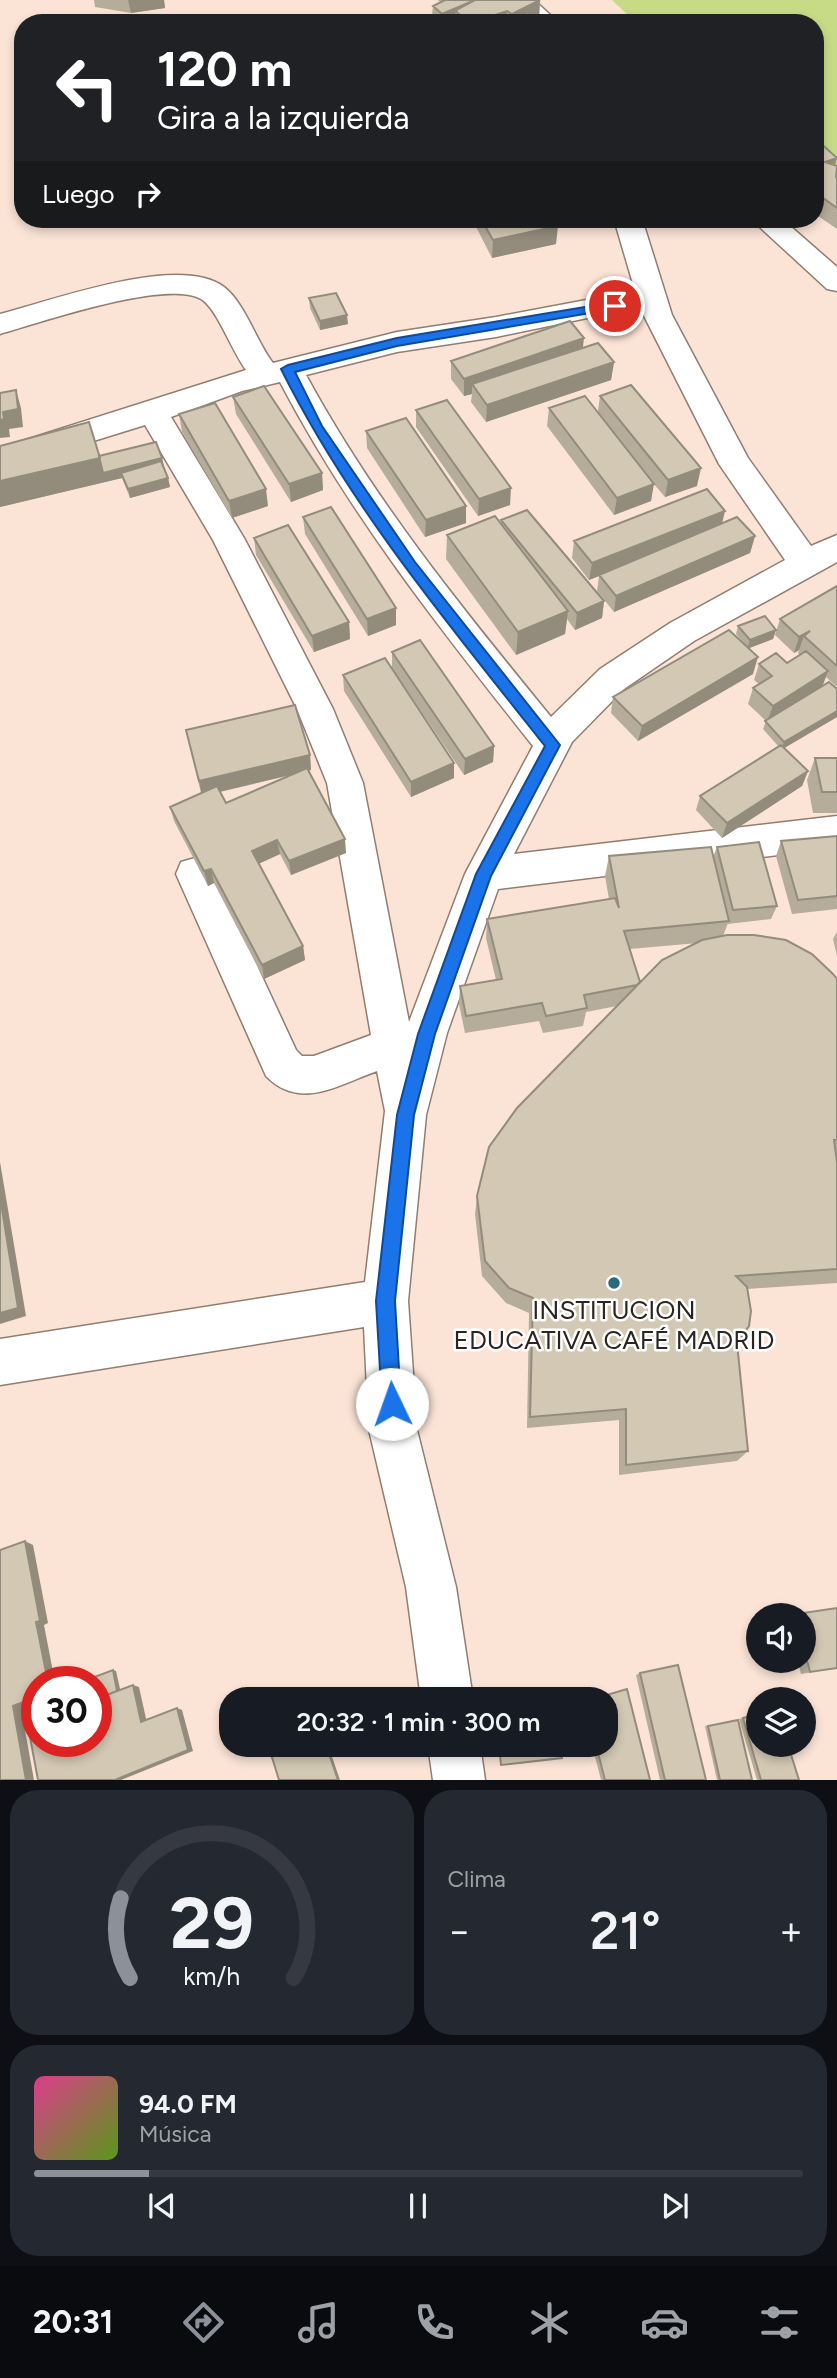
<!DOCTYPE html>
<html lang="es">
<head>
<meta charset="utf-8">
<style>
	:root { --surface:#171b24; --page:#242831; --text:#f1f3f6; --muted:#9ea1a6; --line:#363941; --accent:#8c9099 }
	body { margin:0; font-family:Figtree,sans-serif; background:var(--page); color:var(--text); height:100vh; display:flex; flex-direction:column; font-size:26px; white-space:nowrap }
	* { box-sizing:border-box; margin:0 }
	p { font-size:23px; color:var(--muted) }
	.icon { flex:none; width:38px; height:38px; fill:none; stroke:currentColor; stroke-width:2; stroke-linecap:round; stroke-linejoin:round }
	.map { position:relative; height:1780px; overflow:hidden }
	.drawer { display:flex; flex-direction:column; gap:10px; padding:10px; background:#0d0f14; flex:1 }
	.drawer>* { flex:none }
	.top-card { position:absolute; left:14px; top:14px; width:810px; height:214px; border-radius:28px; box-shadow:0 4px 10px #0003; background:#202124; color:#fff; overflow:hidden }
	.controls { position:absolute; left:746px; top:1603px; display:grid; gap:14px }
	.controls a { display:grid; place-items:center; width:70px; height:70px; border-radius:50%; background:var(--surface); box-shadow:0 4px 10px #0003; font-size:35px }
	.speed { position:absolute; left:21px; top:1666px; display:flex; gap:14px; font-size:35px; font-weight:700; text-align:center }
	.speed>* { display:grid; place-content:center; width:91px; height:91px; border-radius:50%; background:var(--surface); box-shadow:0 4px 10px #0003; line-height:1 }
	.speed .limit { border:10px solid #d22; background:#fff; color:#111 }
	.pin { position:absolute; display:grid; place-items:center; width:60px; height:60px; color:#fff; margin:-30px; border:4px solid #fff; border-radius:50%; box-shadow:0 2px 7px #0007 }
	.me { position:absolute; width:77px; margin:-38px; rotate:357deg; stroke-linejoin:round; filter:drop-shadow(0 0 5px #0008) }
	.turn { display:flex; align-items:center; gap:24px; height:147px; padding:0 28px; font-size:32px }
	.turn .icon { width:91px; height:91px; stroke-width:2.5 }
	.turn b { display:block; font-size:49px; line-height:60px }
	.then { display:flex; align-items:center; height:66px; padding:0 28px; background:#0003; gap:14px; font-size:26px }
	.big { font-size:52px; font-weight:600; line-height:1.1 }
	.drawer .card { flex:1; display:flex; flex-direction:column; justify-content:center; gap:10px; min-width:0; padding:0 24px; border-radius:28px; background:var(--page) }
	.drawer .dial { align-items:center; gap:0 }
	.dial svg { height:182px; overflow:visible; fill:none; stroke:var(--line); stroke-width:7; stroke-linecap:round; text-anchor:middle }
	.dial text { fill:var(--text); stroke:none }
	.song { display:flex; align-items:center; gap:21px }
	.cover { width:84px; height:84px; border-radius:10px; background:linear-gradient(135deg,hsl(330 70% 55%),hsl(90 70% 35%)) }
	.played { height:7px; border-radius:4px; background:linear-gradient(90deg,var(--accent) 15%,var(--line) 15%) }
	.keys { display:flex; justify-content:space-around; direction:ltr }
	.heat { display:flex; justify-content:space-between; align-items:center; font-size:38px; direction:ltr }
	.drawer .tiles { flex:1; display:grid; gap:10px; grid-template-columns:1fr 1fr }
	.card:last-child { grid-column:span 2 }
	.trip { position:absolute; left:219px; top:1687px; width:399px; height:70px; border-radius:28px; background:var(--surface); box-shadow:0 4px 10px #0003; font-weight:600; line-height:70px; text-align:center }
	.tabs { display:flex; height:112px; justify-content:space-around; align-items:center; background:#090b0e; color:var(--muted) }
	.tabs .icon { width:49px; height:49px }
	.tabs .current { color:var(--accent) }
	.tabs b { font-size:32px; color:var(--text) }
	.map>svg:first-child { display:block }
	.green { fill:#c7db86 }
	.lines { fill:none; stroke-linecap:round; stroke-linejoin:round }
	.minor-casing { stroke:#917d71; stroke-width:3 }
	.minor { fill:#fff; fill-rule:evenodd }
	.wall { fill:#b5ac9a; fill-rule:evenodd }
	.shaded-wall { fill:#938c7d }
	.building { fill:#d2c8b3; stroke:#938c7d; stroke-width:2 }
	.route { fill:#1a73e8; stroke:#114b97; stroke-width:2 }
	.poi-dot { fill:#286b7c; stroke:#fff; stroke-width:2.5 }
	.labels { text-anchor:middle; stroke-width:5; stroke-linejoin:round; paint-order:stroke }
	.poi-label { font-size:26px; fill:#2c241f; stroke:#fff }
</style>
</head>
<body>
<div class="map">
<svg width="837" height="1780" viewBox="0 0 837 1780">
	<rect width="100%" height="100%" fill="#fbe4d6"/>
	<path class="green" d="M612,0H837V169L816,148V23H636Z"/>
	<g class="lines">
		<defs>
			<path id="minor" d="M507,0H534L559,23H532Z
				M614,219H642L672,315L748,458L811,546L837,535V562L694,641L624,689L572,742L514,854L837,816V848L498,889L447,1033L426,1115L408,1301L417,1430L456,1587L473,1699H421L406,1587L369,1430L364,1327L0,1385V1339L365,1282L385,1111L377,1071C338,1085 300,1111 266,1076L176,874L181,862L195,858L209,862L296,1050L302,1056H314L371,1035L327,783L297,709L213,540L145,425L0,470V448L246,370C232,351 219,314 204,301C174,276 39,323 0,334V314C52,301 179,253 224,287C245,303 256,341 273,363L397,332L496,317L597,298L636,294ZM642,312L719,464L785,560L670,623L600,669L551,717C462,608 373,499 306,375L397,352L496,337L597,316ZM280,382C349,514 441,630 533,746L465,874L409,1022L363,783L333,709L244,538L171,417L242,391Z
				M751,219H782L837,267V291L827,289Z
				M428,1745H480L485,1780H433Z"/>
		</defs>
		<use href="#minor" class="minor-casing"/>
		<use href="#minor" class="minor"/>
	</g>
	<path class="wall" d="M94,0H164L165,8L131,13L95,7Z
		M437,0H540L539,18L529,23H455V18L442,23L432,15L433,6L441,2Z
		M816,139L835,165L837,166V229L818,216L816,217Z
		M472,219H557L556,244L492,258Z
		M792,219H812L799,224Z
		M309,298L348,324L320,330L310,308Z
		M583,348L614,362L611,380L486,422L471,402L472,394L464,396L451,379V361Z
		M600,396L697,486L665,497L653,483L651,501L614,515L547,426L549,408L598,411Z
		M233,397L322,473L323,490L291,502L236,414Z
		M416,410L510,505L478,516L416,427Z
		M179,414L268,506L232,518L182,432Z
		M366,431L466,523L425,537L367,448Z
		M0,446L99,456L162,458L164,467H163L168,478L170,487L130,498L122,478L0,507Z
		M303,517L396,625L368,636L305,534Z
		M501,520L604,601L602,618L575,630L567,619L565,634L516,655L446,559L447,535L501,524Z
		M755,536L750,553L614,612L597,591L599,576L589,580L572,558L574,541Z
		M254,538L349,622L350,639L314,652L256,555Z
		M837,586V687L826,677L822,687L837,689V717L784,748L808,771L802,786L722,838L696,810L700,796L778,746L763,729L766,721L748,704L753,688L759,684L754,680L759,664L787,663L800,655L798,653L799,650L794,653L775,635L780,619Z
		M738,626L776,630L773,639L748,648L753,674L638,741L611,713L613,697L744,644L736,634Z
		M392,652L494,746L493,762L464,775L392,668Z
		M343,675L454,763V778L411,797L344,691Z
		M186,730L310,755L311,770L308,771L346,853L291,875L280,854L258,864L303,946L305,960L264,979L214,883L208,886L174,821L170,807L201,793ZM291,775L226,803L220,792Z
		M815,758H837V813H813L807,780Z
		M837,836V909L792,914L776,856L781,841Z
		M717,847L777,906L771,919L728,924V923L723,936L837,979V1283L747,1289L737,1343L748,1451L737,1461L619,1475V1420L527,1428L529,1313L506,1303L482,1276L475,1214L477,1196L617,1006L586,1012L583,1026L543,1033L539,1021L465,1033L459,1004L460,986L496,980L486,938L487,919L609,899L605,876L609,856L713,857ZM698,943L640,982L630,949Z
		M837,932V956L833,939Z
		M837,1608V1668L801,1674L798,1661H803V1615H794Z
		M640,1673L706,1780H660L636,1675Z
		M758,1713V1745L799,1780H757L739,1719Z
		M738,1720L752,1780H717L705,1726Z
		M592,1745H606L650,1780H601Z"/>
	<path class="shaded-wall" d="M128,0H164L165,8L131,13Z
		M477,0L456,10L455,18L442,23V14Z
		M540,0L539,18L529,23H512V14Z
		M507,11L506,23H477V21Z
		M837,158L832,176L825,162Z
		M823,198L818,216L816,217V201Z
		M800,219H812L799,224Z
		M558,226L556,244L492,258L493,240Z
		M347,315L348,324L320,330V321Z
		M584,338L582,355L472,384V394L464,396V379Z
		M614,362L611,380L486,422L487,405Z
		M16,390L21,408L23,427L9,429L10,437L0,438V420L3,412Z
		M100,458H162L164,467L123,477L121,473L122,478L0,507V481Z
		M701,468L697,486L665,497L668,480Z
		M322,473L323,490L291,502L289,484Z
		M168,478L170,487L130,498L128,489Z
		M654,484L651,501L614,515L617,498Z
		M511,488L510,505L478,516L479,499Z
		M266,489L268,506L232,518L229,501Z
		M466,506V523L425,537L426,520Z
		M725,511L721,528L589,580L592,563Z
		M755,536L750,553L614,612L616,596Z
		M604,601L602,618L575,630L577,613Z
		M396,608V625L368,636L367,619Z
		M568,611L565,634L516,655L518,632Z
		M349,622L350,639L314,652L312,636Z
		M776,630L773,639L747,649L750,640Z
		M810,631L804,636L799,650L794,653L799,637Z
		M758,657L753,674L638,741L642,726Z
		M828,671L822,687L767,722L773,706Z
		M837,711V717L781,750L784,742Z
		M494,746L493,762L464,775L465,759Z
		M310,755L311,770L202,796L199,781Z
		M454,763V778L411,797V782Z
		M808,771L802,786L722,838L727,823Z
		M345,839L346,853L291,875L289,861Z
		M277,840L280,854L254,866L252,851Z
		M211,869L214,883L208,886L204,871Z
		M303,946L305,960L264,979L262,965Z
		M0,1162L26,1316L0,1324Z
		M25,1541L33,1545L48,1623L44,1625L55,1682H48L36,1622Z
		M113,1670L116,1671L121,1693L96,1703Z
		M133,1685L139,1687L147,1723L141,1722Z
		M37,1697V1702L21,1708L34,1780H26L13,1706Z
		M177,1708L182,1710L193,1751L121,1780H115Z
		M326,1745H328L340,1780H338Z"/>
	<path class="building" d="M445,0H475L442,14L433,6Z
		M475,0H540L512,14L507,11L477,21L458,14L456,10Z
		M816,139L837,158L825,162L837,166L836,177L837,178V208L823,198L816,201Z
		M481,219H557L558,226L493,240Z
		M336,293L347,315L320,321L309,298Z
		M570,321L584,338L464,379L451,361Z
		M598,343L614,362L487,405L472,384Z
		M631,385L701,468L668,480L600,396Z
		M264,386L322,473L289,484L233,397Z
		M16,390L18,409L3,412L4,419L0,420V393Z
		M585,396L654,484L617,498L549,408Z
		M447,400L511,488L479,499L416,410Z
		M215,403L266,489L229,501L179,414Z
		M406,418L466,506L426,520L366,431Z
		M89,422L100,458L0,481V446Z
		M156,442L162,458L103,473L99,456Z
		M161,461L168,478L128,489L121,473Z
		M707,489L725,511L592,563L574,541Z
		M331,507L396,608L367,619L303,517Z
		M527,510L604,601L577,613L501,520Z
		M495,516L568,611L518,632L447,535Z
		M737,517L755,536L616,596L599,575Z
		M288,525L349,622L312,636L254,538Z
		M837,586V666L804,636L810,631L799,637L780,619Z
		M765,616L776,630L750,640L738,626Z
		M729,630L758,657L642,726L613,697Z
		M420,640L494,746L465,759L392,652Z
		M806,651L828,671L773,706L753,688L772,676L759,664L776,653L787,663Z
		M385,658L454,763L411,782L343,675Z
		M829,682L837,689V711L784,742L765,721Z
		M295,705L310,755L199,781L186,730Z
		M781,745L808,771L727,823L700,796Z
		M815,758H837V792H822Z
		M307,768L345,839L289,861L277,840L252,851L303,946L262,965L211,869L204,871L170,807L217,786L226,803Z
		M837,836V896L798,900L781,841Z
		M759,842L777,906L733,910L717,847Z
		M711,847L729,921L624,931L640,982L637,985L584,995L587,1008L546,1016L542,1003L466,1016L460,986L502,979L487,919L615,898L619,908L609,856Z
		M727,935H754L786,940L812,954L833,974L837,979V1140H834L837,1162V1269L736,1276L747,1287L751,1311L749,1326L737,1343L748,1451L626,1465V1409L530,1417L533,1298L509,1288L485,1261L477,1196L489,1147L517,1108L662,960L702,940Z
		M0,1197L18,1308L0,1313Z
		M25,1541L40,1621L36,1622L48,1682H37V1697L13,1706L26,1780H0V1550Z
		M837,1608V1668L810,1672L803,1645V1615H796V1614Z
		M678,1665L706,1780H665L640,1673Z
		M113,1670L117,1691L96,1699V1682H81Z
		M133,1685L141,1722L177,1708L188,1750L115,1780H38L28,1726L37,1723V1741H96V1699Z
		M627,1689L650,1780H605L596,1745H606V1699H593Z
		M37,1699V1723L32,1725L28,1702Z
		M758,1714V1745H788L799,1780H761L743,1718Z
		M738,1720L752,1780H720L708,1726Z
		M292,1745H326L338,1780H279L271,1754Z
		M499,1745H561L562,1758L501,1765Z"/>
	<path class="route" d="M615,302L620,303V308L397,346L295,372L322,426L415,562L560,745L491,876L435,1034L414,1115L395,1301L401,1404L398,1411L392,1414L385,1411L382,1404L376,1301L397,1115L418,1034L476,874L545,746C450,626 350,507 281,369L288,365L397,338Z"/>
	<circle class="poi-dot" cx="614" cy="1283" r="7"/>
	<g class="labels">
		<g class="poi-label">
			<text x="614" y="1319">INSTITUCION<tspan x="614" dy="30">EDUCATIVA CAFÉ MADRID</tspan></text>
		</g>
	</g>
</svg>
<div class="controls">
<a><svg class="icon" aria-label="sound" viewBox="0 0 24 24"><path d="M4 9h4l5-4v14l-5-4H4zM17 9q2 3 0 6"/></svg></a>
<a><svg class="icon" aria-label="layers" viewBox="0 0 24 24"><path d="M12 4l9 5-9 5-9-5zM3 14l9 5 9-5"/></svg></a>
</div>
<div class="speed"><div class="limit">30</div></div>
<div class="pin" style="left:615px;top:306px;background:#d93025"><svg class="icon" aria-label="arrive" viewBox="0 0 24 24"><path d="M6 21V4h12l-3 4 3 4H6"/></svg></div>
<svg class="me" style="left:392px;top:1404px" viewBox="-20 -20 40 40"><circle r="19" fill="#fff"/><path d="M0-13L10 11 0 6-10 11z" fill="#1a73e8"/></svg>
<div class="trip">20:32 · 1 min · 300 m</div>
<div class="top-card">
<div class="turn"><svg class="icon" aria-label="left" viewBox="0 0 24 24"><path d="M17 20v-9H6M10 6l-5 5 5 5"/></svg><div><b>120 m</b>Gira a la izquierda</div></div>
<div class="then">Luego<svg class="icon" aria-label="right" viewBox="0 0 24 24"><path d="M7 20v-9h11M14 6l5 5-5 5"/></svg></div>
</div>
</div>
<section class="drawer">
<div class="tiles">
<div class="card dial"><svg viewBox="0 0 100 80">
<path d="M14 69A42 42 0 1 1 86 69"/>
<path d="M14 69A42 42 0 0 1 10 34" stroke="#8c9099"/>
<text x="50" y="56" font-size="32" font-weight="700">29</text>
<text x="50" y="72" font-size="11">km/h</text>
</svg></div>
<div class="card"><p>Clima</p>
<div class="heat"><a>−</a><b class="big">21°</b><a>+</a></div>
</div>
<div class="card">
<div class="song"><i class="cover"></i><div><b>94.0 FM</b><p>Música</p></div></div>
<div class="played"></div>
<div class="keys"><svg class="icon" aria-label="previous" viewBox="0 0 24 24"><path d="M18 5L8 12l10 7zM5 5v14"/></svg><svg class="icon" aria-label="pause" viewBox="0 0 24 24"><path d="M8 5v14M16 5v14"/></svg><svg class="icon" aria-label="next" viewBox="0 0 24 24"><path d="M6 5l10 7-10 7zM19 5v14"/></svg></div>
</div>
</div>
</section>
<nav class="tabs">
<b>20:31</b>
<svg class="icon current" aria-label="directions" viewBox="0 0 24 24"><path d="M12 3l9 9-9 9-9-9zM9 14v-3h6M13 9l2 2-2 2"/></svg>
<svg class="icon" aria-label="music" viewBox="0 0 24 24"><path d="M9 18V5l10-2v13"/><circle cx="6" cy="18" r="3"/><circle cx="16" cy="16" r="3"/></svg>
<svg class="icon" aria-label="phone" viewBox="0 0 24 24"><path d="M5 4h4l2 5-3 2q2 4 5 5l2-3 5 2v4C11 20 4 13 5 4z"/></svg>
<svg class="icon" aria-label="climate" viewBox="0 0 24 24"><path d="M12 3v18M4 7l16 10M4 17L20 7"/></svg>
<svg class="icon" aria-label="car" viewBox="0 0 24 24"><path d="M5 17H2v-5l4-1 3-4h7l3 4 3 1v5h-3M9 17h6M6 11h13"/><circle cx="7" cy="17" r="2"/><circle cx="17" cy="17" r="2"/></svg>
<svg class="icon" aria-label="filters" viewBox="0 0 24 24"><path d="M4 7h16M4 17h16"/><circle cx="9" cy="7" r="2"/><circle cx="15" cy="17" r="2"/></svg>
</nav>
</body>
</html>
